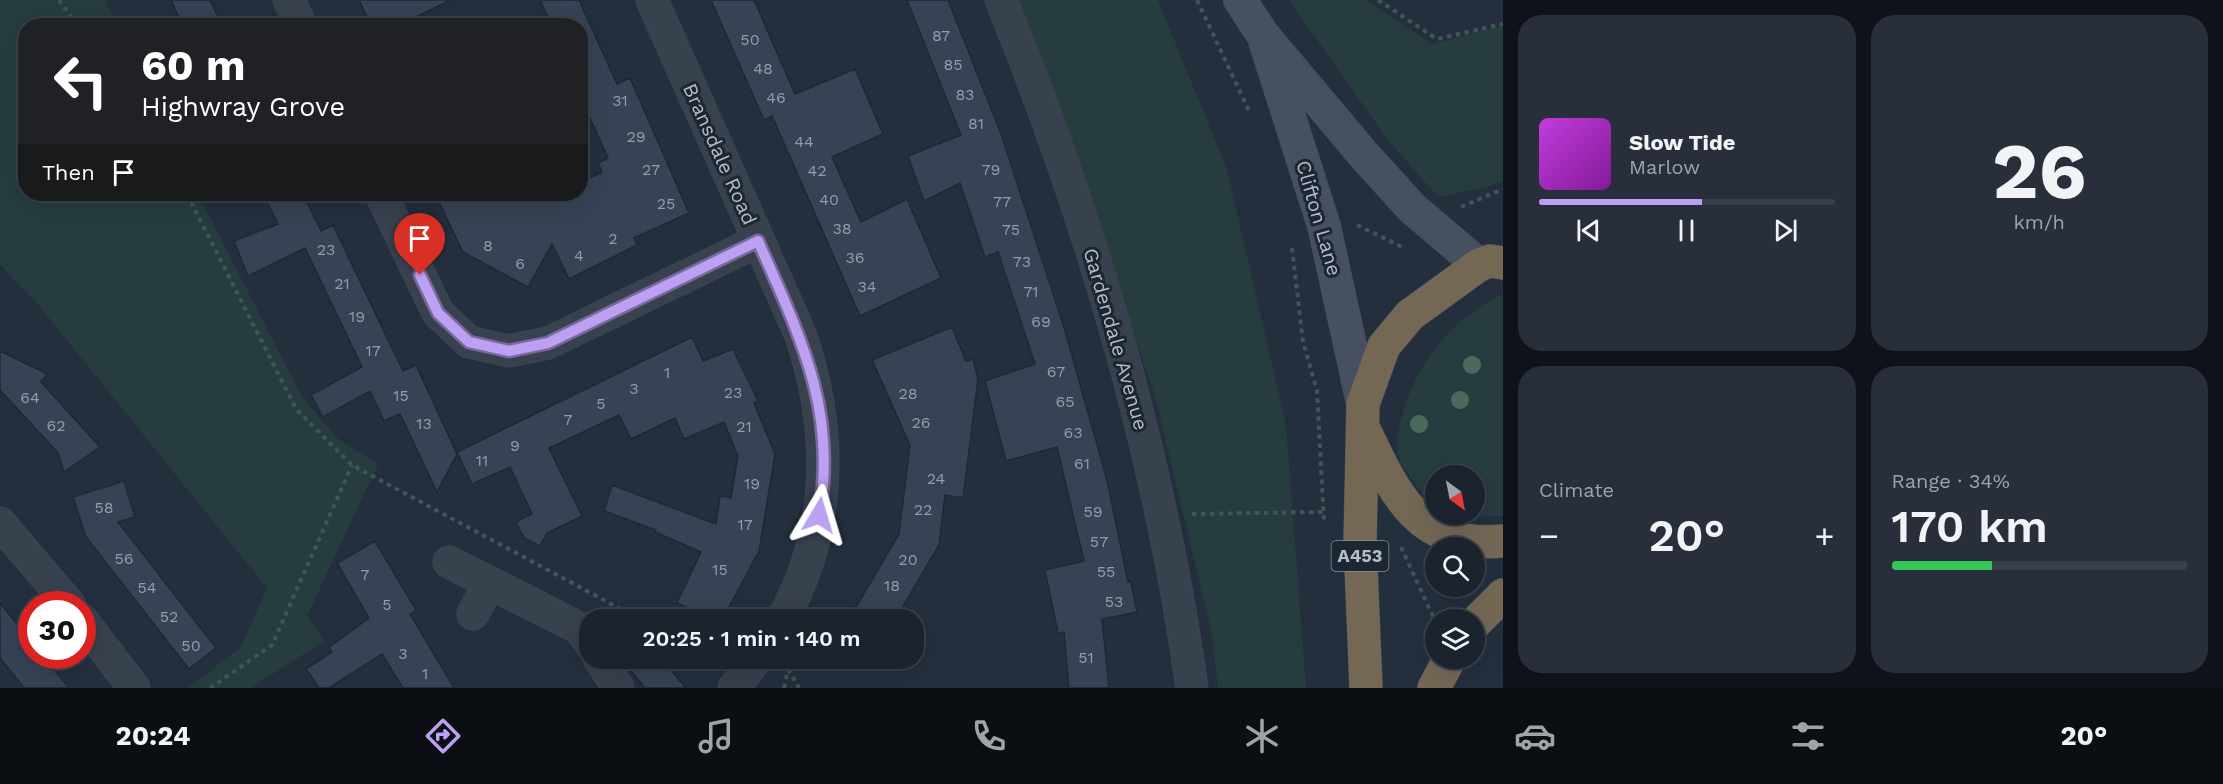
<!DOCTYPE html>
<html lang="en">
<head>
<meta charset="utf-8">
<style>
	:root { --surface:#1b232e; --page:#282f3a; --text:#f1f3f6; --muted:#a0a4aa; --line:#39404a; --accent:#bca0f2 }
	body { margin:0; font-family:"Work Sans",sans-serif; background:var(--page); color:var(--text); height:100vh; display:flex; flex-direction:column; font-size:22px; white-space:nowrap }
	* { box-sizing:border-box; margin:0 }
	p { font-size:20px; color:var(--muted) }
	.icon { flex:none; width:33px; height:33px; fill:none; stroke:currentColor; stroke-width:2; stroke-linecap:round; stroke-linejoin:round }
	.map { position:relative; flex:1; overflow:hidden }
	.drawer { display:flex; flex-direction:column; gap:15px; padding:15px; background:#0f1319; width:720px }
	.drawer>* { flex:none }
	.guide { position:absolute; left:18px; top:18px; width:570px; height:183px; border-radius:24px; box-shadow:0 6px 24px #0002,0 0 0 2px var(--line); background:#202124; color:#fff; overflow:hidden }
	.needle { width:39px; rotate:148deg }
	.tools { position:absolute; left:1425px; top:465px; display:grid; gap:12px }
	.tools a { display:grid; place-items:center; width:60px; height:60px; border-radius:50%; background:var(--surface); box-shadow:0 6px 24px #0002,0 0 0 2px var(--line); font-size:30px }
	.speed { position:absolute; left:18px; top:591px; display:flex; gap:12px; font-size:30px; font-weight:700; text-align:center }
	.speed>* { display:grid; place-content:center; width:78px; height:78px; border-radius:50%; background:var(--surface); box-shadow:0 6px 24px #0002,0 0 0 2px var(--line); line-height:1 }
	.speed .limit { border:9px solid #d22; background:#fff; color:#111 }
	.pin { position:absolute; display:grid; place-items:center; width:51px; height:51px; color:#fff; margin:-62px -26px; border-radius:50% 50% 50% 0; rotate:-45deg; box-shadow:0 0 6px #0007 }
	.pin .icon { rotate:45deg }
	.me { position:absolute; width:66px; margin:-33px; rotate:7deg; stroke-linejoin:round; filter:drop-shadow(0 0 4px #0008) }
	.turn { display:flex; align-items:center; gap:21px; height:126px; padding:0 24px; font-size:27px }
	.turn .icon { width:78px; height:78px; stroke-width:2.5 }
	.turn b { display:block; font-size:42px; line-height:51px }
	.then { display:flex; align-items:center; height:57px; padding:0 24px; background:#0003; gap:12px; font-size:22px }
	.big { font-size:45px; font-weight:600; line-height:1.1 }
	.drawer .tile { flex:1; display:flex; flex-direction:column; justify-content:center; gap:9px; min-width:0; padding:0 21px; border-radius:24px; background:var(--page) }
	.drawer .dial { align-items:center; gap:0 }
	.dial b { font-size:78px; line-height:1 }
	.song { display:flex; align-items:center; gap:18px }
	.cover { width:72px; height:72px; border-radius:9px; background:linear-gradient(135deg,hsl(290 70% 55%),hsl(290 70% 35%)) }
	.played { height:6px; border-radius:3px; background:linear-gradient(90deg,var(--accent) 55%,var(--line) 55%) }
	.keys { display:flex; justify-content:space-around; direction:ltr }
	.heat { display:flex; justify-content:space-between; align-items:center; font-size:33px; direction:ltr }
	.charge { height:9px; border-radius:4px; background:linear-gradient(90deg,#34c759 34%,var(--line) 0) }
	.drawer .tiles { flex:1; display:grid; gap:15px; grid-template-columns:repeat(2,1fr) }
	.trip { position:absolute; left:579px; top:609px; width:345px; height:60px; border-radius:24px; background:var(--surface); box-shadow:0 6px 24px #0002,0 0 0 2px var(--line); font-weight:600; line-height:60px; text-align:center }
	.tabs { display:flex; height:96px; justify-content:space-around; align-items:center; background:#0b0e12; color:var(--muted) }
	.tabs .icon { width:42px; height:42px }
	.tabs .on { color:var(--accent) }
	.tabs b { font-size:27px; color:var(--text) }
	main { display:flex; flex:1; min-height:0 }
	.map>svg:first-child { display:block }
	.green { fill:#263c3f }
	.building { fill:#364354; stroke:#1f2835; stroke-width:1.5 }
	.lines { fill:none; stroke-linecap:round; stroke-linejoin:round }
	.street-casing { stroke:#414a57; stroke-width:33 }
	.secondary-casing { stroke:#414a57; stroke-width:34 }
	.highway-casing { stroke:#434c59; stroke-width:34 }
	.path { stroke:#3f5557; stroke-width:4; stroke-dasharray:4.5 4.5; stroke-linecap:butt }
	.street { stroke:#38414e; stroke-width:32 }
	.secondary { stroke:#465061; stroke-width:33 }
	.highway { stroke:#746855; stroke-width:33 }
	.tree { fill:#4b6a5d }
	.route-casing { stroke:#7a689d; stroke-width:15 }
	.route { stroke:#bca0f2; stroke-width:10 }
	.labels { text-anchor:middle; stroke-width:6; stroke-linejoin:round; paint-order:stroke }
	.number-label { font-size:16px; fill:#929caa }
	.shield { fill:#1d2633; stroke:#878f9c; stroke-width:1.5 }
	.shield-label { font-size:18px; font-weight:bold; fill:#b4bcc9 }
	.street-label { font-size:20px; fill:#b4bcc9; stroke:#1d2633 }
</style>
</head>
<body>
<main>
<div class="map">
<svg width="1503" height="688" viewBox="0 0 1503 688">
	<rect width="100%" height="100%" fill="#242f3e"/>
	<path class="green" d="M0,0H105L117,25L26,26V194H198L302,397L338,439L378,464L307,616L324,641L251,688H188L241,647L267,588L37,303L0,265Z
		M1009,0H1158L1227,170L1286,425L1306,688H1218L1212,634L1155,396L1101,239Z
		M1289,0H1366L1432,44L1503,26V181L1487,187L1438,197L1387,139Z
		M1503,294V516L1459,517L1455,515L1474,514V476H1436L1435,504C1424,498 1419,489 1411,478C1408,473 1403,468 1401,463C1394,447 1398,429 1403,413C1417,361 1454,317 1503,294Z"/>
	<path class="building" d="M171,0H210L222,26H183Z
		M359,0H451L397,26H371Z
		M540,0H579L617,84L630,78L689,213L634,238L637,245L569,279L552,244L528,287L463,252L435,194H580V182L602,172L598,163L608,158L580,96V26H552Z
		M711,0H754L795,94L855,69L883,134L832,157L861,222L907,199L941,278L860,316L772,116L764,120Z
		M907,0H948L1000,131L1063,324L1107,480L1128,582H1131L1137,612L1102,619L1109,688H1069L1064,632L1058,633L1045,570L1084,561L1057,447L1006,461L985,381L1035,364L998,252L985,257L960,183L924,201L908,156L961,135Z
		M263,194H303L321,231L333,225L403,371L416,365L457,454L437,492L400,414L384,421L370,391L323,417L311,395L362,367L305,248L248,276L234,241L278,224Z
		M952,327L966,361L973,359L978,379L963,498L945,495L939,545L895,620H846L849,613L852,614L899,534L910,445L872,360Z
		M692,337L703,361L733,349L758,401L754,403L775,454L759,551L722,620H682L688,608L677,603L701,552L655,532L656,530L604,511L612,485L716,524L720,496L731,498L738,456L724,422L684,439L675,418L631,439L619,415L549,448L582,516L547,533L540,546L524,538L516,522L532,514L510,467L472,484L457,452Z
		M0,351L47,374L41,382L100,447L64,472L58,453L0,390Z
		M124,481L135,517L118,522L216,648L189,669L86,537L73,497Z
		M375,541L416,610L410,614L454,688H403L382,654L329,688H319L306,669L332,652L329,647L369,618L337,563Z
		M0,603L32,642V656H43L69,688H24L0,658Z
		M621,658H661L686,688H645Z"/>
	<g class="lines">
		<defs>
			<path id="street" d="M289,0L301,26
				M652,0L801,336C833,433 833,529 782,620
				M1001,0C1091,221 1159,452 1192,688
				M381,194L438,313L469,342L509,351L548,343L758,241
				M0,523L69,604
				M449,562L579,628L590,643
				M473,614L489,583
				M82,620L134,688
				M599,658L618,688
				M734,688L757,658"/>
			<path id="secondary" d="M1240,0L1263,35L1363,154L1412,208L1479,265
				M1263,35L1324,226L1363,404"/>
			<path id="highway" d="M1365,431C1396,497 1420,549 1503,541
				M1474,624L1503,595
				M1366,688L1360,542L1363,404L1384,346L1410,315L1479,265L1490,261L1503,263
				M1434,688L1450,658"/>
		</defs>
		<use href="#street" class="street-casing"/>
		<use href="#secondary" class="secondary-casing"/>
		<use href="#highway" class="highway-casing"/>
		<path class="path" d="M59,0L78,26
			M1197,0L1250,113
			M1378,0L1437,39L1503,24
			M187,194L296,409L352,465L641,620
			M1461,207L1503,189
			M1357,225L1404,248
			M1292,248L1303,342L1317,391L1324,522
			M1192,514L1324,512
			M1401,547L1436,623
			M788,669L799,688
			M210,688L272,645L352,465
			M784,688L787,674"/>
		<use href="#street" class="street"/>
		<use href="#secondary" class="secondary"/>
		<use href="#highway" class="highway"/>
	</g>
	<g class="tree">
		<circle cx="1472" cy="365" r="9"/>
		<circle cx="1460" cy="400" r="9"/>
		<circle cx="1419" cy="424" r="9"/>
	</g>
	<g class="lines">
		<defs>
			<path id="route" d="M420,275L438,313L469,342L509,351L548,343L758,241C799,334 838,410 819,515"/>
		</defs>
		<use href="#route" class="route-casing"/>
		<use href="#route" class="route"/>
	</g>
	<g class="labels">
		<g class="number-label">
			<text x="941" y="41">87</text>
			<text x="750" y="45">50</text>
			<text x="953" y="70">85</text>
			<text x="763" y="74">48</text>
			<text x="965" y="100">83</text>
			<text x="776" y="103">46</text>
			<text x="620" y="106">31</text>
			<text x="976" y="129">81</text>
			<text x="636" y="142">29</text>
			<text x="804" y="147">44</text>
			<text x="651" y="175">27</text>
			<text x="991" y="175">79</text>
			<text x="817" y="176">42</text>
			<text x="829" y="205">40</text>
			<text x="1002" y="207">77</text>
			<text x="666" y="209">25</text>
			<text x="842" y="234">38</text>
			<text x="1011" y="235">75</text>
			<text x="613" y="244">2</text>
			<text x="488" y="251">8</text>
			<text x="326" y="255">23</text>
			<text x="579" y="261">4</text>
			<text x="855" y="263">36</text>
			<text x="1022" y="267">73</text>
			<text x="520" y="269">6</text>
			<text x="342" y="289">21</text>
			<text x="867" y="292">34</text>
			<text x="1031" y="297">71</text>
			<text x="357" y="322">19</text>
			<text x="1041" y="327">69</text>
			<text x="373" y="356">17</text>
			<text x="1056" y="377">67</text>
			<text x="667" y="378">1</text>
			<text x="634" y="394">3</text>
			<text x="733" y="398">23</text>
			<text x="908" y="399">28</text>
			<text x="401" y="401">15</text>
			<text x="30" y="403">64</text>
			<text x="1065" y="407">65</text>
			<text x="601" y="409">5</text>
			<text x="568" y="425">7</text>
			<text x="921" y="428">26</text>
			<text x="424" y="429">13</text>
			<text x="56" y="431">62</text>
			<text x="744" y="432">21</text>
			<text x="1073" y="438">63</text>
			<text x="515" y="451">9</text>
			<text x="482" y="466">11</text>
			<text x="1082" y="469">61</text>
			<text x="936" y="484">24</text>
			<text x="752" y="489">19</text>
			<text x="104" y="513">58</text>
			<text x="923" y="515">22</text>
			<text x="1093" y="517">59</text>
			<text x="745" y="530">17</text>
			<text x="1099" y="547">57</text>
			<text x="124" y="564">56</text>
			<text x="908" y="565">20</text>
			<text x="720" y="575">15</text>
			<text x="1106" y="577">55</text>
			<text x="365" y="580">7</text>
			<text x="892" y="591">18</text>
			<text x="147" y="593">54</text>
			<text x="1114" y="607">53</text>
			<text x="387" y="610">5</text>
			<text x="169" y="622">52</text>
			<text x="191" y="651">50</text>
			<text x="403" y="659">3</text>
			<text x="1086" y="663">51</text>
			<text x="425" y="679">1</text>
		</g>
		<rect class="shield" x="1331.5" y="541" width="57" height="30" rx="4.5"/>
		<g class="shield-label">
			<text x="1360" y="562">A453</text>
		</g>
		<g class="street-label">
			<text transform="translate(720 154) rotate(66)" y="7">Bransdale Road</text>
			<text transform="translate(1319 218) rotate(74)" y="7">Clifton Lane</text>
			<text transform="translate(1116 339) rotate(74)" y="7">Gardendale Avenue</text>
		</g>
	</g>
</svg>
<div class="tools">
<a><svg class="needle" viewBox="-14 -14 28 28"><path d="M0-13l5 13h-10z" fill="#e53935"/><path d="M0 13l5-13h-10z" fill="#a0a4aa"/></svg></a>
<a><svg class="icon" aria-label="search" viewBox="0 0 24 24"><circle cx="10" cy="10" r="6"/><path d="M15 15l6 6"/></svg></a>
<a><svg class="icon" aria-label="layers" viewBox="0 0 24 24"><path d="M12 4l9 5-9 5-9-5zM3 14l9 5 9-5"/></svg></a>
</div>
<div class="speed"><div class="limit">30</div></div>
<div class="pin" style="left:420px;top:275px;background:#d93025"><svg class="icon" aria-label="arrive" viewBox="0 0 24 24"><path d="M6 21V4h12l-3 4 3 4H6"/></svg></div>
<svg class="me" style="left:819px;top:515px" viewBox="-20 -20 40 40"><path d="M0-17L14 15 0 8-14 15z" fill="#bca0f2" stroke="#fff" stroke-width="4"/></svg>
<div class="trip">20:25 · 1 min · 140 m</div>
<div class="guide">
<div class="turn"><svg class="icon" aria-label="left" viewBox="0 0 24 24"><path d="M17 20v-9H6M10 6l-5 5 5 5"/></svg><div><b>60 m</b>Highwray Grove</div></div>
<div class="then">Then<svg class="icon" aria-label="arrive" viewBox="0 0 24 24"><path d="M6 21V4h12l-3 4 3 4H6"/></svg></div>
</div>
</div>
<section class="drawer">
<div class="tiles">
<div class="tile">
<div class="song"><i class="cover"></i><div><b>Slow Tide</b><p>Marlow</p></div></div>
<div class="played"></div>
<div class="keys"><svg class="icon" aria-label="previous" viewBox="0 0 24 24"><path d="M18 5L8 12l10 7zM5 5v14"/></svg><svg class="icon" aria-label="pause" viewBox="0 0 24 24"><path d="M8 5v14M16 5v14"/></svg><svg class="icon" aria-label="next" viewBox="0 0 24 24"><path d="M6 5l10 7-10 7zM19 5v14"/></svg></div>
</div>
<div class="tile dial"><b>26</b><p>km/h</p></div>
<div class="tile"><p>Climate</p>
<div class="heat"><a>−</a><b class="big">20°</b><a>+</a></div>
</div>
<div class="tile"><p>Range · 34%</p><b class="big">170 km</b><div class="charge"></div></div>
</div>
</section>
</main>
<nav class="tabs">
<b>20:24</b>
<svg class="icon on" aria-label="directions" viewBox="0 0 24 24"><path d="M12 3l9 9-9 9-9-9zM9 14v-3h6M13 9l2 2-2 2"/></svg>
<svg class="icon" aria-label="music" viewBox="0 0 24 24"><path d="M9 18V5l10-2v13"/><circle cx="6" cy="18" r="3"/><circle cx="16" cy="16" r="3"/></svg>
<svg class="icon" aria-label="phone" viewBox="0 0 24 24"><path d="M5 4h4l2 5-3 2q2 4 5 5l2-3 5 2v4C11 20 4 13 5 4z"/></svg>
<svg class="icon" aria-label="climate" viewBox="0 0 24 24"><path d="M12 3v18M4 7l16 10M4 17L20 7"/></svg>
<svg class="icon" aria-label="car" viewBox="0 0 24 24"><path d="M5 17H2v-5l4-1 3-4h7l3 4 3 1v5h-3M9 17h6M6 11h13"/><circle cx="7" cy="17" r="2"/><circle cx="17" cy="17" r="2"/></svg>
<svg class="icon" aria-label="filters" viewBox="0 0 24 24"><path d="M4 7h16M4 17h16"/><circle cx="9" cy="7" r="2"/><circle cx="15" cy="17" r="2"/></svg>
<b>20°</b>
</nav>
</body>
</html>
